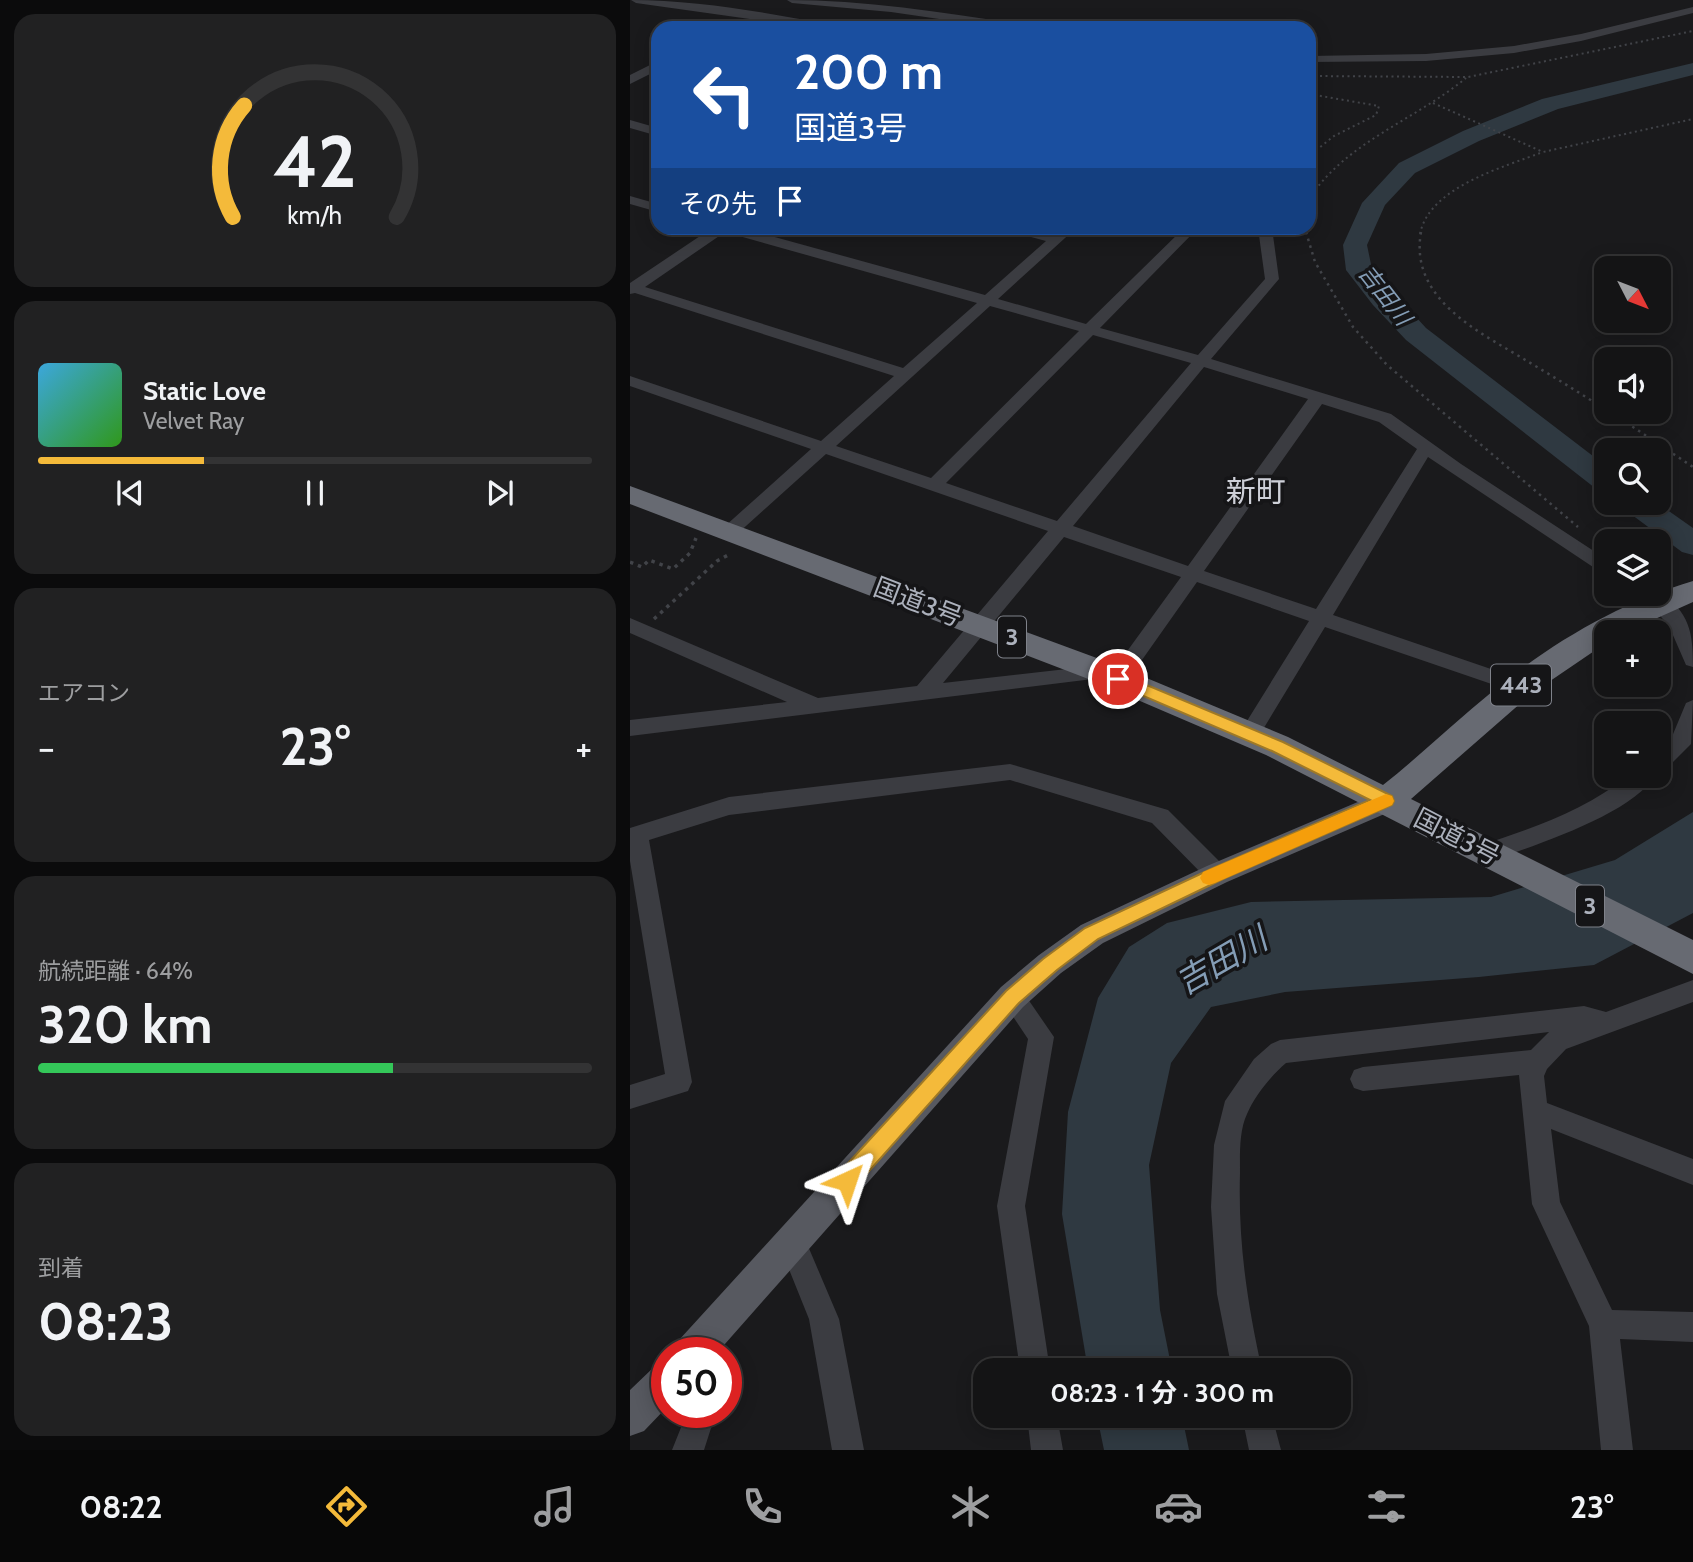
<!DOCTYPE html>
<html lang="ja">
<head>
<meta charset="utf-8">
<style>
	:root { --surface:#141415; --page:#212122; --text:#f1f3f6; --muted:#9d9ea0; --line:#333334; --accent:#f4ba3a }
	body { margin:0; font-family:Cabin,"Noto Sans JP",sans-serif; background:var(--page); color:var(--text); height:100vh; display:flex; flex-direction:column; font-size:26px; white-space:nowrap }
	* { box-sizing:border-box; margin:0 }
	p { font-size:23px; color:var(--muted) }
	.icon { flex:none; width:38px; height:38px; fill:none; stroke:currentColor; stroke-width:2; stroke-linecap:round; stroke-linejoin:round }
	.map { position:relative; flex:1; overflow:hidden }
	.details { display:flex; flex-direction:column; gap:14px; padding:14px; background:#0b0b0c; width:630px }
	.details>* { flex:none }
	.banner { position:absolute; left:21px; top:21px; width:665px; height:214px; border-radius:21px; box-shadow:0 4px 18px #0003,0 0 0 2px var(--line); background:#1a4fa0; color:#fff; overflow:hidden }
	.needle { width:46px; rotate:132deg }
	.tools { position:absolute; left:964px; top:256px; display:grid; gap:14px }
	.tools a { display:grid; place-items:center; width:77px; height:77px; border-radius:14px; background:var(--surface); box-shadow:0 4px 18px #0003,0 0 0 2px var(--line); font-size:35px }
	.speed { position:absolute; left:21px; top:1337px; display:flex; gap:14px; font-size:35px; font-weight:700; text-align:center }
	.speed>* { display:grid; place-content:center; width:91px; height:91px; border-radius:50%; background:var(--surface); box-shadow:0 4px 18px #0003,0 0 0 2px var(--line); line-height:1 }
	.speed .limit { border:10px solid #d22; background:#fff; color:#111 }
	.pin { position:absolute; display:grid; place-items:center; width:60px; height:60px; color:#fff; margin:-30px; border:4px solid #fff; border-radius:50%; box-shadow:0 2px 7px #0007 }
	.me { position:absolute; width:77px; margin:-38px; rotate:42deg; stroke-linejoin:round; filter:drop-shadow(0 0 5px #0008) }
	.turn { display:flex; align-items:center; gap:24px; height:147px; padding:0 28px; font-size:32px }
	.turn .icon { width:91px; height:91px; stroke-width:2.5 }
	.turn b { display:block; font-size:49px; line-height:60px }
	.then { display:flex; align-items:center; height:66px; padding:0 28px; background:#0003; gap:14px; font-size:26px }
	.big { font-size:52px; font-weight:700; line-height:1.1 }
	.details .widget { flex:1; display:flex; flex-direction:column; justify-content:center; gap:10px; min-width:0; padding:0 24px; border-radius:21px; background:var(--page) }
	.details .dial { align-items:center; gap:0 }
	.dial svg { height:182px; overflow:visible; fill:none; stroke:var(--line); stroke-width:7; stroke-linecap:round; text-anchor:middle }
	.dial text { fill:var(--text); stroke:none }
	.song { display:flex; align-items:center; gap:21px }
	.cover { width:84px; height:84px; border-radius:10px; background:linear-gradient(135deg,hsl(200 70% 55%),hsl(110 70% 35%)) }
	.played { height:7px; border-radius:4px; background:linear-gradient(90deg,var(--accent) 30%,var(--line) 30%) }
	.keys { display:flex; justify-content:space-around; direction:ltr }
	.heat { display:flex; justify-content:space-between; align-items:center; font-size:38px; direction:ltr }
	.charge { height:10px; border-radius:5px; background:linear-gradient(90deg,#34c759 64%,var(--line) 0) }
	.trip { position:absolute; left:343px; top:1358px; width:378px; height:70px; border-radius:21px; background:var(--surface); box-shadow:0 4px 18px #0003,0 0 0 2px var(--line); font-weight:700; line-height:70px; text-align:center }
	.dock { display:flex; height:112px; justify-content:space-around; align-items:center; background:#080808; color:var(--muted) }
	.dock .icon { width:49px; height:49px }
	.dock .active { color:var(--accent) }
	.dock b { font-size:32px; color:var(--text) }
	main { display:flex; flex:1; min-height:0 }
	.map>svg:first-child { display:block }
	.water { fill:#2f3941 }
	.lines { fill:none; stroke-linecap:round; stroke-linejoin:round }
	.river { fill:#2f3941; fill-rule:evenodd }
	.path-far2 { stroke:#414348; stroke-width:2; stroke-dasharray:2 3.5; stroke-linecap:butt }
	.path-far1 { stroke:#414348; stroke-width:2.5; stroke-dasharray:2.5 4.5; stroke-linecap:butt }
	.path { stroke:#414348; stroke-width:3.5; stroke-dasharray:3.5 5; stroke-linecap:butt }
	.minor { fill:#3b3c41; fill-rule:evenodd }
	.major { fill:#575960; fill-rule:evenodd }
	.highway { fill:#676a72; fill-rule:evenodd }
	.route { fill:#f4ba3a; stroke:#9f7926; stroke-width:2 }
	.slow { fill:#f59e0b }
	.labels { text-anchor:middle; stroke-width:7; stroke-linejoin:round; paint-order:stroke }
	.far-water-label { font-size:23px; font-style:italic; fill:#849db6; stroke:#151517 }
	.shield { fill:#151517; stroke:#7f828a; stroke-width:2 }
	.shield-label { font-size:24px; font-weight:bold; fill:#acb1bc }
	.street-label { font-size:26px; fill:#acb1bc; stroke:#151517 }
	.quarter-label { font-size:30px; fill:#ced0d8; stroke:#151517 }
	.near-water-label { font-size:33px; font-style:italic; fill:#849db6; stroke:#151517 }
</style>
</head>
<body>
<main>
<section class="details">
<div class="widget dial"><svg viewBox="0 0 100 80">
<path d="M14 69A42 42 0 1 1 86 69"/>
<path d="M14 69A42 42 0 0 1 19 20" stroke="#f4ba3a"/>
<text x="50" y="56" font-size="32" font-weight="700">42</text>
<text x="50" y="72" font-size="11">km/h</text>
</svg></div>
<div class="widget">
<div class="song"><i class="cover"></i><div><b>Static Love</b><p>Velvet Ray</p></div></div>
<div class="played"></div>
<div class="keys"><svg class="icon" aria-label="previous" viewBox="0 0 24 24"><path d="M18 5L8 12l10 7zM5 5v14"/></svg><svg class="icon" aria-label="pause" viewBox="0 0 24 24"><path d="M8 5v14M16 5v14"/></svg><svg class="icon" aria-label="next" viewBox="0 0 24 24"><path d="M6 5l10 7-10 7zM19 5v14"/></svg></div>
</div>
<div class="widget"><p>エアコン</p>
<div class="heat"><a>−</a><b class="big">23°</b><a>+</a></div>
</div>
<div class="widget"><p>航続距離 · 64%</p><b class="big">320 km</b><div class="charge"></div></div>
<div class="widget"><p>到着</p><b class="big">08:23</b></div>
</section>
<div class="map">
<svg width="1063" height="1450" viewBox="0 0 1063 1450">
	<rect width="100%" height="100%" fill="#1a1a1c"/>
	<path class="water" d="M1063,812V913L964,965L849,977L655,992L581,1007L541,1063L519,1165L530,1310L542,1370H458L432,1214L438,1112L468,998L499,947L537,923L621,902L861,897L985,860Z
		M467,1416H552L559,1450H474Z"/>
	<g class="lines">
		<path class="river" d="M1063,63V75L928,109L849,141L785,173L755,205L737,245L742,269L796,328L976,466V491L965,488L776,340L743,305L716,270L713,245L732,203L769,163L833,131L912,99Z
			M990,502H1026L1063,528V555L1052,552L994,509Z"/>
		<path class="path-far2" d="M230,21L269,28
			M679,76L838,77L1063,31
			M679,94L749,106L746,115L704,136L679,156
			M803,103L913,152L1063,119
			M679,199C716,142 785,120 836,78
			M676,228V234
			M790,234C799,187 874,167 913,152"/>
		<path class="path-far1" d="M676,232L685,262L723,327L757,365L948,527
			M791,232C779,300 850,332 897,361C924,377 950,393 976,410
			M979,411L1063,467"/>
		<path class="path" d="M0,562L12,567L19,560L43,569L60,553L66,538
			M24,619L87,561L100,554"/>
		<path class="minor" d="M1,0C69,0 137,13 204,25L210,28H184L6,3Z
			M157,0C237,0 316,13 395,25L401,28H371L261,12L162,3Z
			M1063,7V13L951,41L884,53L796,61L679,62V56L796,54L884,46L951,34Z
			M28,61V70L0,84V75Z
			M0,120L28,128V136L0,128Z
			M0,196L28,204V212L0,204Z
			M82,228H112L355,295L416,241L379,231L377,228H398L424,234L431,228H446L368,299L456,324L554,228H568L470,328L568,355L635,279L628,228H642L649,279L581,359L761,414L831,464L976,559V573L969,571L798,457L703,615L896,681L899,686L896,691L889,694L882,691L695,627L626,741L619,743L612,741L608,735L612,729L679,621L567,582L495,684L488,686L481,684L479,677L0,736V720L157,702L0,633V618L188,698L287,686L418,531L196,454L106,535H94L91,531L94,527L181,449L0,386V376L191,441L264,376L5,293L0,294V283ZM95,232L347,303L273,368L15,287ZM360,306L449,331L301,478L206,446ZM463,335L561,363L427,521L316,483ZM574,367L678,399L558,566L443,526ZM692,404L749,422L787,449L686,609L574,571ZM434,537L551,577L482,672L479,667L472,665L313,683Z
			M1029,591C1060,613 1063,632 1063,667L1056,665L1039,626L1010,593H1029Z
			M1063,700L1061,744L1037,768L1029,770V750L1041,739L1056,703Z
			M380,764L538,810L595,867L599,874L595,881L587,884L579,881L522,823L380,780L99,815L19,840L62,1082L58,1091L0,1109V1085L35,1074L0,861V828L99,797Z
			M999,775H1025C1004,814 898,848 857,862L849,860L846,853L849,846C902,828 955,811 999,775Z
			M1063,980V1002L936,1049L917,1069L914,1076L917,1103L1063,1159V1185L921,1129L930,1202L982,1310L1063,1312V1342L990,1339L1003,1450H971L959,1326L902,1204L889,1075L733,1091L724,1088L720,1079L724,1070L733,1067L901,1050L919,1032L656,1063C641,1076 625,1095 617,1114C609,1131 610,1154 610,1173C608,1242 617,1302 632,1370H602L587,1294L581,1207L584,1145L595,1101L624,1059L641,1044L650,1040L954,1006L976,1012Z
			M382,986L391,989L424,1037L395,1206L420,1370H390L367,1206L398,1039L370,997L373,989Z
			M162,1228L172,1232L209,1319L234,1450H202L179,1319L148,1242L152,1232Z
			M48,1412H78L82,1425L74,1450H42L52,1425Z
			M397,1416H427L433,1450H401Z
			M612,1416H642L651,1450H619Z"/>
		<path class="major" d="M756,790L766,793L770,801L766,809L597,882L473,943L431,973L393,1007L87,1353H43L49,1340L371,987L409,955L451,925L577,866Z
			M37,1361V1407L14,1431L0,1436V1390L24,1367Z"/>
		<path class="highway" d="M0,486L483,664L658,737L753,785C791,755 826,721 863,691C921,643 991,602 1063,581V602L996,632H976V643L901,694L781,799L1063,940V974L636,755L461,680L0,504Z"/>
	</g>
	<path class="route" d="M488,673L653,742L762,796L764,801L762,805L593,879L468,939L427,970L389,1003L224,1188L217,1191L209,1188L206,1181L209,1173L376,991L413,959L455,928L581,869L740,800L642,751L483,683L481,679L483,675Z"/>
	<path class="slow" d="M756,794L762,796L764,801L762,805L585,883L579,885L573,883L570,878L573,872Z"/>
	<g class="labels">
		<g class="far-water-label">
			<text transform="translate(755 295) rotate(52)" y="8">吉田川</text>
		</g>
		<g class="shield">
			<rect x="368" y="616.5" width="28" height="41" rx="5"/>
			<rect x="861" y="664.5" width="60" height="41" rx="5"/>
			<rect x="946" y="885.5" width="28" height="41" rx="5"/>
		</g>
		<g class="shield-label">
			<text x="382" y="645">3</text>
			<text x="891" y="693">443</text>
			<text x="960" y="914">3</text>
		</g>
		<g class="street-label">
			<text transform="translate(288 602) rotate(21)" y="9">国道3号</text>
			<text transform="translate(827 837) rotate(27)" y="9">国道3号</text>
		</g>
		<g class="quarter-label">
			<text x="626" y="502">新町</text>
		</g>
		<g class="near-water-label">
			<text transform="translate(591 960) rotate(-30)" y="12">吉田川</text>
		</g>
	</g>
</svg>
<div class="tools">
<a><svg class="needle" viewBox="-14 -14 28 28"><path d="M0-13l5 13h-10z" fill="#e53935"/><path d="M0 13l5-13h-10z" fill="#9d9ea0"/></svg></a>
<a><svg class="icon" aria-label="sound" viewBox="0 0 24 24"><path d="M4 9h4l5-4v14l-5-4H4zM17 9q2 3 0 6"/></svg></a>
<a><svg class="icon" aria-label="search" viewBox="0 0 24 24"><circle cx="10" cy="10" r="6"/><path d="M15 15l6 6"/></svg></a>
<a><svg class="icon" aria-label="layers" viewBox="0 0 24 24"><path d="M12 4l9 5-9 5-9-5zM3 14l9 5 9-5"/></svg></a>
<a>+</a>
<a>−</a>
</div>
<div class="speed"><div class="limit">50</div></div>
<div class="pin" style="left:488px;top:679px;background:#d93025"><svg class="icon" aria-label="arrive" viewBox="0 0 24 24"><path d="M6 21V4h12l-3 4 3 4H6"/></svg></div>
<svg class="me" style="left:217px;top:1181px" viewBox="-20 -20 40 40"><path d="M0-17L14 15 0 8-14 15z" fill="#f4ba3a" stroke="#fff" stroke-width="4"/></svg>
<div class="trip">08:23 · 1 分 · 300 m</div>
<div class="banner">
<div class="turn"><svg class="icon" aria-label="left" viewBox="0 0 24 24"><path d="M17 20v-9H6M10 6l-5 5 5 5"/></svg><div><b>200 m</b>国道3号</div></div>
<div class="then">その先<svg class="icon" aria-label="arrive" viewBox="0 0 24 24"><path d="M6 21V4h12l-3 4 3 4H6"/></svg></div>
</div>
</div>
</main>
<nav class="dock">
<b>08:22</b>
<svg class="icon active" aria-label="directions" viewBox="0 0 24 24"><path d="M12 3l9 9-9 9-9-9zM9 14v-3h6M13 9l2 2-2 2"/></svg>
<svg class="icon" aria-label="music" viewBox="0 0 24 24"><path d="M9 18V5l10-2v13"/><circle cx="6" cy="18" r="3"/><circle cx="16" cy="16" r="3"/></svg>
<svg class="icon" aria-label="phone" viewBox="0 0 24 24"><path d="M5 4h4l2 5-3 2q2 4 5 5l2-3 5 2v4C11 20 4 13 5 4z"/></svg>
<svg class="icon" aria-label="climate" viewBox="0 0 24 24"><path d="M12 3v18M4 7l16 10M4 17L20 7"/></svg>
<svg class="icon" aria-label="car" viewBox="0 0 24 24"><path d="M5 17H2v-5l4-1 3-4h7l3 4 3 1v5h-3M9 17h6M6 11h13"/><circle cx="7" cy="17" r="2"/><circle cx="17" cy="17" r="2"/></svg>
<svg class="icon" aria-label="filters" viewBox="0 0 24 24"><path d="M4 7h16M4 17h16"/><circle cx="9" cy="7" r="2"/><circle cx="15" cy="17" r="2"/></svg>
<b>23°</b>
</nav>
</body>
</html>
